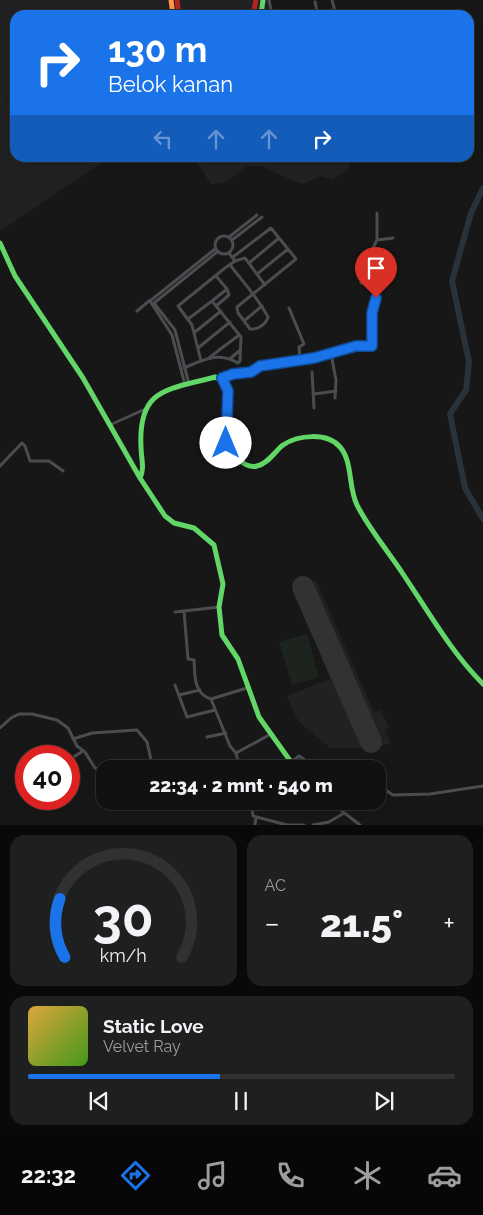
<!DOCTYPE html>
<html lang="id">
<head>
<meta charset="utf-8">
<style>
	:root { --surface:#111; --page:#1e1f1f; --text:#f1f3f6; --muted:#9c9d9f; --line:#303131; --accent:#1a73e8 }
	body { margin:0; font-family:Raleway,sans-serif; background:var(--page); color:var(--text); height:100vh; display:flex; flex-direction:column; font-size:19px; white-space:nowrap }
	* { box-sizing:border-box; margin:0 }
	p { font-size:16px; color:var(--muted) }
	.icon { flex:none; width:28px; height:28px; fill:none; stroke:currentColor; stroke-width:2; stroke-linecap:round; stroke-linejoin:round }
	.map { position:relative; height:825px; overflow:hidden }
	.side { display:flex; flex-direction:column; gap:10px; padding:10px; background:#090909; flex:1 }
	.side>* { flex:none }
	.banner { position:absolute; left:10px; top:10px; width:464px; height:152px; border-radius:15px; box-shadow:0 2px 8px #0003,0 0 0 1px var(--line); background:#1a73e8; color:#fff; overflow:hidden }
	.speed { position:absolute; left:15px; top:745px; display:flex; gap:10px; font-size:25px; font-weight:700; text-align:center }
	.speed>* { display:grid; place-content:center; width:65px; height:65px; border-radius:50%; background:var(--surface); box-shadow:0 2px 8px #0003,0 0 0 1px var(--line); line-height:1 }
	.speed .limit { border:8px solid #d22; background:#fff; color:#111 }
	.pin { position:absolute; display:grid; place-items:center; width:42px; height:42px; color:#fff; margin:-51px -21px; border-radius:50% 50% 50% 0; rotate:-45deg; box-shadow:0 0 5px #0007 }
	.pin .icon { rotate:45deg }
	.me { position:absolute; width:55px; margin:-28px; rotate:0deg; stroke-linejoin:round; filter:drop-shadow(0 0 4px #0008) }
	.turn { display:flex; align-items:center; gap:18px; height:105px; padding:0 15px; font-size:22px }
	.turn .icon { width:65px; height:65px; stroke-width:2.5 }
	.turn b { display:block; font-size:35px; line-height:42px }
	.lanes { display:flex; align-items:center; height:48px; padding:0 15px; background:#0003; justify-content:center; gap:25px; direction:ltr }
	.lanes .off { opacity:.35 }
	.big { font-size:38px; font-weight:800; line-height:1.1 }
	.side .widget { flex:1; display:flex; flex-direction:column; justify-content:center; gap:8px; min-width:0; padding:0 18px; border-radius:15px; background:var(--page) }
	.side .dial { align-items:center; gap:0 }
	.dial svg { height:130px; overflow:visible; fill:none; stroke:var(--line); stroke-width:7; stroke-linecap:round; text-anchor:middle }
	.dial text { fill:var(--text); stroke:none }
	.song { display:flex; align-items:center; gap:15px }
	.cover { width:60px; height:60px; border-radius:8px; background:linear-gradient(135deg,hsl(40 70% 55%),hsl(100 70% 35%)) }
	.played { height:5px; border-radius:2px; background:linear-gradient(90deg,var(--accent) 45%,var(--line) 45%) }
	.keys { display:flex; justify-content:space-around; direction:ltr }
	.heat { display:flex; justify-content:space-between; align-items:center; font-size:28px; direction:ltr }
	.side .tiles { flex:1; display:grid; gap:10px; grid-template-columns:1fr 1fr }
	.widget:last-child { grid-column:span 2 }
	.trip { position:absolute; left:96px; top:760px; width:290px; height:50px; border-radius:15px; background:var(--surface); box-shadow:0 2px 8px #0003,0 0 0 1px var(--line); font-weight:800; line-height:50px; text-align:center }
	.tabs { display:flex; height:80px; justify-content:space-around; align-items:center; background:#070707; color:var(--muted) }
	.tabs .icon { width:35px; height:35px }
	.tabs .selected { color:var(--accent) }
	.tabs b { font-size:22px; color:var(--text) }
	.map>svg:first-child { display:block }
	.built { fill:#212123 }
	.green { fill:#1d241e }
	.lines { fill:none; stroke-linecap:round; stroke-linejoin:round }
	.stream { stroke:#2a3239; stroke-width:1 }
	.river { stroke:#2a3239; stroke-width:6 }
	.runway { stroke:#313233; stroke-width:22 }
	.street { stroke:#4b4c50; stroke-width:3 }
	.fast { stroke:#63d668; stroke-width:5 }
	.slow { stroke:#ff974d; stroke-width:5 }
	.jam { stroke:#b3261e; stroke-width:5 }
	.route-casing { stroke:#114b97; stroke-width:12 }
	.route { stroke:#1a73e8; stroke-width:9 }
</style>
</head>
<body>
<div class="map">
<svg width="483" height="825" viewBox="0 0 483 825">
	<rect width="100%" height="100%" fill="#171717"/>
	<path class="built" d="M0,0H269L268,15H15V158H121L98,165L0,231Z
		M178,158H344L347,160L349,159V170L332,179L321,176L302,184L260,166H247L227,182L211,184L197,163Z
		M316,580L374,712L381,710L389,727L385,730L391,743L375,748H330L298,721L287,696L330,679L295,587Z"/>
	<path class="green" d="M307,634L319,677L292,685L279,642Z"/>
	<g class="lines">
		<path class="stream" d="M0,99L15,114"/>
		<path class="river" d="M483,188L471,213L452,281L469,362L466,390L450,414L465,488L483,519"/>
		<path class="runway" d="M303,587L371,742"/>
		<path class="street" d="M269,0L272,15
			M332,0L336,15
			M315,2L318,15
			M215 245a9 9 0 1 1 18 0a9 9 0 1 1-18 0Z
			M229,237L257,215
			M232,240L262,217
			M377,240L393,238
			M235,261L245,258L265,285
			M249,263L279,238
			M231,266C243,282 258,298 268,317C266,324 258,330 250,329L238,313L237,307L296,259L271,228L233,257
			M257,274L288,249
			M216,306L229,295L227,289
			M289,308L304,344L299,347L300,360
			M137,311L149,301
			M188,319L212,301
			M244,321L262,306
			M195,332L221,311
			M198,348L230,322
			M331,354L336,380L335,398
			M210,357L239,335
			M231,358L239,351
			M201,361L192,325L178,306L225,268L235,261L229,253
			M184,368C203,360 219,351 238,363L240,361L241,337L212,301L227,289L216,276
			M312,372L314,408
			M221,379L233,374L251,372L260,366L314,358L356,346L372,345V313L378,285L361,283L363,267L377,240V213
			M189,384L175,330L154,303L217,252
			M185,385L172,335L150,301L215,249
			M314,394L336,391
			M110,425L143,410
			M0,466L22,443L25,446L30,461H49L63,471
			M184,611L188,659L194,660C195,674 193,694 211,699L230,746L236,753
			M175,612L219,607
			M175,685L187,717L215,710
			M179,695L200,690
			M211,699L247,688
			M0,728L11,718L19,714H32L57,720L68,728L77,746L85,752L95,768L105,770
			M207,737L226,733
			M73,739L92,733L137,730L147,742L152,764
			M72,758L83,751
			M291,762L299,756L304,759
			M130,769L152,764L156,769
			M240,769L236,753L271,734
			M284,769L292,764
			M378,785L393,795L430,794L483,786
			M251,801L253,816L287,825H304
			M329,801L360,825
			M255,825L256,817
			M313,825L329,822L344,813"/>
		<path class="fast" d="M261,15L263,0
			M0,243L15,276L83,378L140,478L165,516L174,523L194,528L214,545L223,584L219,607L222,635L238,659L259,717L296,769
			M140,478C145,468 141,458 141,447C138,388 167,390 215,377C243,386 213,437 237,458C242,463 250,468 257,466C268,464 275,451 283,445C298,435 327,432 340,447C353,462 348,487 357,505C369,529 388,551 403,574C428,611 451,652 483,684"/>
		<path class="slow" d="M171,0L173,15"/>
		<path class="jam" d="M177,0L179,15
			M253,15L256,0"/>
	</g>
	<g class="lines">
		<defs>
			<path id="route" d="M226,443L228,391L222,378L233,374L251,372L260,366L314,358L356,346H372V313L376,298"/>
		</defs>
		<use href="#route" class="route-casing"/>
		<use href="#route" class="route"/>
	</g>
</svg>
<div class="speed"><div class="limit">40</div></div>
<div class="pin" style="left:376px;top:298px;background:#d93025"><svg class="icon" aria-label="arrive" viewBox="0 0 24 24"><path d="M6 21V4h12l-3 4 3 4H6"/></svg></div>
<svg class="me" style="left:226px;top:443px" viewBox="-20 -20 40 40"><circle r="19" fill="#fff"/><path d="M0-13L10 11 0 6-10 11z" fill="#1a73e8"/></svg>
<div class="trip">22:34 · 2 mnt · 540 m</div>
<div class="banner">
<div class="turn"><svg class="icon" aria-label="right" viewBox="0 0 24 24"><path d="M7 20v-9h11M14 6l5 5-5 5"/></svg><div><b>130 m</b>Belok kanan</div></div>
<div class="lanes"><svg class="icon off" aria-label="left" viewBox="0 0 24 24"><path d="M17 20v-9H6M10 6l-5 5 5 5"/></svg><svg class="icon off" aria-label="ahead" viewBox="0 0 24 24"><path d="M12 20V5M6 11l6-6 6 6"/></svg><svg class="icon off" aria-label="ahead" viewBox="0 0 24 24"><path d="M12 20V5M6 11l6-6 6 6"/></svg><svg class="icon" aria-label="right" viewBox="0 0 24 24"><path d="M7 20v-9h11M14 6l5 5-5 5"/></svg></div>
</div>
</div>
<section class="side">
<div class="tiles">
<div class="widget dial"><svg viewBox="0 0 100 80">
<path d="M14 69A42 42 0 1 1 86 69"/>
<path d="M14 69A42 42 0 0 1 11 33" stroke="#1a73e8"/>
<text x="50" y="56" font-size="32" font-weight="700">30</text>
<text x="50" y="72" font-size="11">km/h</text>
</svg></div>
<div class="widget"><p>AC</p>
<div class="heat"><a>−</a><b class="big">21.5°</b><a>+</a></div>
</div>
<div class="widget">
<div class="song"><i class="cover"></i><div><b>Static Love</b><p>Velvet Ray</p></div></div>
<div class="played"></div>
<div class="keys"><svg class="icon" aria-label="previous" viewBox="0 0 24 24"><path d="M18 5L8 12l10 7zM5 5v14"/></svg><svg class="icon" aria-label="pause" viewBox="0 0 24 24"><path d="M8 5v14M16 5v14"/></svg><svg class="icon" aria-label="next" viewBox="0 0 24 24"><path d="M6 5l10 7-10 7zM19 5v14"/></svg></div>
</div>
</div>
</section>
<nav class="tabs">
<b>22:32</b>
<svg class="icon selected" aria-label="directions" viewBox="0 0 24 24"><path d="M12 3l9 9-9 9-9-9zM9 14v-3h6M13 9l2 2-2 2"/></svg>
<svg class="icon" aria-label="music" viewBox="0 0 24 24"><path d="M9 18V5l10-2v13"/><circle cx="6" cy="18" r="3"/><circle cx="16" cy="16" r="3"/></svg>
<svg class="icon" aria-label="phone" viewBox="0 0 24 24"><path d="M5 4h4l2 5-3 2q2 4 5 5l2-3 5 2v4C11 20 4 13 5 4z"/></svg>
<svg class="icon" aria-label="climate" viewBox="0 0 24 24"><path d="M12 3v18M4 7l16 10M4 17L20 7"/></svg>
<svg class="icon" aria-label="car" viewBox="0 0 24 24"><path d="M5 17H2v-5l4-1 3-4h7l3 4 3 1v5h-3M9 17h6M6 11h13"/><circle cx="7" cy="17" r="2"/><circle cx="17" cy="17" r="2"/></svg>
</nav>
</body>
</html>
